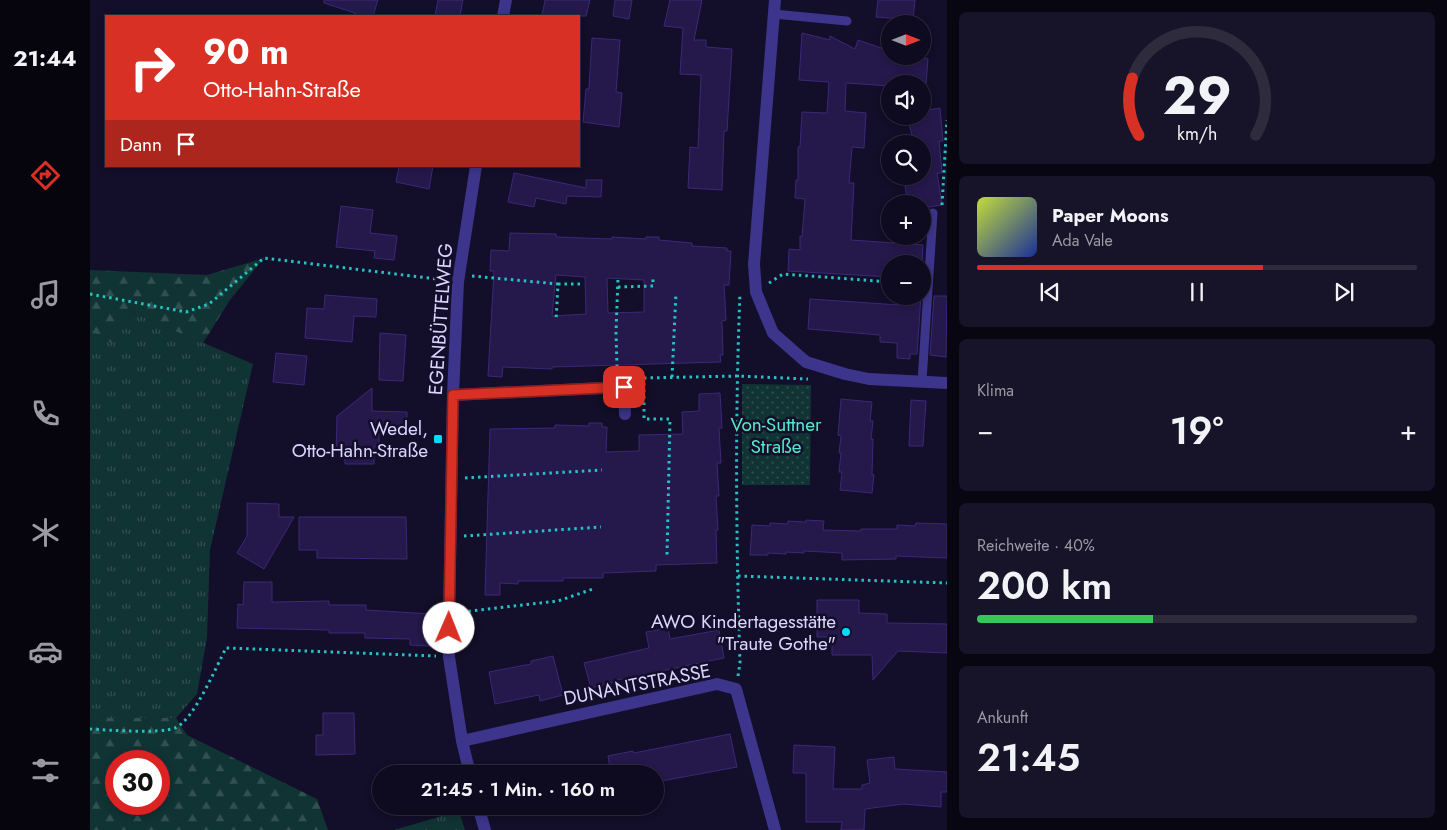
<!DOCTYPE html>
<html lang="de">
<head>
<meta charset="utf-8">
<style>
	:root { --surface:#0e0a1f; --page:#171328; --text:#f1f3f6; --muted:#9b9aa4; --line:#2e2b3d; --accent:#d93025 }
	body { margin:0; font-family:Jost,sans-serif; background:var(--page); color:var(--text); height:100vh; display:flex; flex-direction:column; font-size:19px; white-space:nowrap }
	* { box-sizing:border-box; margin:0 }
	p { font-size:16px; color:var(--muted) }
	.icon { flex:none; width:28px; height:28px; fill:none; stroke:currentColor; stroke-width:2; stroke-linecap:round; stroke-linejoin:round }
	.map { position:relative; flex:1; overflow:hidden }
	.panel { display:flex; flex-direction:column; gap:12px; padding:12px; background:#080611; width:500px }
	.panel>* { flex:none }
	.guide { position:absolute; left:15px; top:15px; width:475px; height:152px; border-radius:0px; box-shadow:0 2px 8px #0003,0 0 0 1px var(--line); background:#d93025; color:#fff; overflow:hidden }
	.needle { width:32px; rotate:90deg }
	.tools { position:absolute; left:791px; top:15px; display:grid; gap:10px }
	.tools a { display:grid; place-items:center; width:50px; height:50px; border-radius:50%; background:var(--surface); box-shadow:0 2px 8px #0003,0 0 0 1px var(--line); font-size:25px }
	.speed { position:absolute; left:15px; top:750px; display:flex; gap:10px; font-size:25px; font-weight:700; text-align:center }
	.speed>* { display:grid; place-content:center; width:65px; height:65px; border-radius:50%; background:var(--surface); box-shadow:0 2px 8px #0003,0 0 0 1px var(--line); line-height:1 }
	.speed .limit { border:8px solid #d22; background:#fff; color:#111 }
	.pin { position:absolute; display:grid; place-items:center; width:42px; height:42px; color:#fff; margin:-21px; border-radius:10px; box-shadow:0 2px 8px #0006 }
	.me { position:absolute; width:55px; margin:-28px; rotate:1deg; stroke-linejoin:round; filter:drop-shadow(0 0 4px #0008) }
	.turn { display:flex; align-items:center; gap:18px; height:105px; padding:0 15px; font-size:22px }
	.turn .icon { width:65px; height:65px; stroke-width:2.5 }
	.turn b { display:block; font-size:35px; line-height:42px }
	.then { display:flex; align-items:center; height:48px; padding:0 15px; background:#0003; gap:10px; font-size:19px }
	.big { font-size:38px; font-weight:600; line-height:1.1 }
	.panel .widget { flex:1; display:flex; flex-direction:column; justify-content:center; gap:8px; min-width:0; padding:0 18px; border-radius:8px; background:var(--page) }
	.panel .dial { align-items:center; gap:0 }
	.dial svg { height:130px; overflow:visible; fill:none; stroke:var(--line); stroke-width:7; stroke-linecap:round; text-anchor:middle }
	.dial text { fill:var(--text); stroke:none }
	.song { display:flex; align-items:center; gap:15px }
	.cover { width:60px; height:60px; border-radius:8px; background:linear-gradient(135deg,hsl(70 70% 55%),hsl(230 70% 35%)) }
	.played { height:5px; border-radius:2px; background:linear-gradient(90deg,var(--accent) 65%,var(--line) 65%) }
	.keys { display:flex; justify-content:space-around; direction:ltr }
	.heat { display:flex; justify-content:space-between; align-items:center; font-size:28px; direction:ltr }
	.charge { height:8px; border-radius:4px; background:linear-gradient(90deg,#34c759 40%,var(--line) 0) }
	.trip { position:absolute; left:282px; top:765px; width:292px; height:50px; border-radius:25px; background:var(--surface); box-shadow:0 2px 8px #0003,0 0 0 1px var(--line); font-weight:600; line-height:50px; text-align:center }
	main { display:flex; flex:1; min-height:0 }
	.tab-bar { display:flex; flex-direction:column; width:90px; justify-content:space-around; align-items:center; background:#06040c; color:var(--muted) }
	.tab-bar .icon { width:35px; height:35px }
	.tab-bar .active { color:var(--accent) }
	.tab-bar b { font-size:22px; color:var(--text) }
	.map>svg:first-child { display:block }
	.grass { fill:url(#grass-tufts) }
	.forest { fill:url(#forest-firs); fill-rule:evenodd }
	.park { fill:url(#park-dots) }
	.building { fill:#25184b; stroke:#3c2879; fill-rule:evenodd }
	.lines { fill:none; stroke-linecap:round; stroke-linejoin:round }
	.path { stroke:#25c3c1; stroke-width:3; stroke-dasharray:2.5 4; stroke-linecap:butt }
	.service { stroke:#3c358b; stroke-width:9 }
	.minor { stroke:#3c358b; stroke-width:12 }
	.route-casing { stroke:#8d1f18; stroke-width:12 }
	.route { stroke:#d93025; stroke-width:9 }
	.poi-dot { fill:#01daff; stroke:#130e29; stroke-width:2 }
	.labels { text-anchor:middle; stroke-width:5; stroke-linejoin:round; paint-order:stroke }
	.street-label { font-size:19px; fill:#dcd5ff; stroke:#130e29 }
	.park-label { font-size:19px; fill:#56eacb; stroke:#130e29 }
	.poi-label { font-size:19px; fill:#dcd5ff; stroke:#130e29; text-anchor:end }
</style>
</head>
<body>
<main>
<nav class="tab-bar">
<b>21:44</b>
<svg class="icon active" aria-label="directions" viewBox="0 0 24 24"><path d="M12 3l9 9-9 9-9-9zM9 14v-3h6M13 9l2 2-2 2"/></svg>
<svg class="icon" aria-label="music" viewBox="0 0 24 24"><path d="M9 18V5l10-2v13"/><circle cx="6" cy="18" r="3"/><circle cx="16" cy="16" r="3"/></svg>
<svg class="icon" aria-label="phone" viewBox="0 0 24 24"><path d="M5 4h4l2 5-3 2q2 4 5 5l2-3 5 2v4C11 20 4 13 5 4z"/></svg>
<svg class="icon" aria-label="climate" viewBox="0 0 24 24"><path d="M12 3v18M4 7l16 10M4 17L20 7"/></svg>
<svg class="icon" aria-label="car" viewBox="0 0 24 24"><path d="M5 17H2v-5l4-1 3-4h7l3 4 3 1v5h-3M9 17h6M6 11h13"/><circle cx="7" cy="17" r="2"/><circle cx="17" cy="17" r="2"/></svg>
<svg class="icon" aria-label="filters" viewBox="0 0 24 24"><path d="M4 7h16M4 17h16"/><circle cx="9" cy="7" r="2"/><circle cx="15" cy="17" r="2"/></svg>
</nav>
<div class="map">
<svg width="857" height="830" viewBox="0 0 857 830">
	<defs>
		<pattern id="grass-tufts" width="24" height="20" patternUnits="userSpaceOnUse" patternTransform="scale(1.25)"><rect width="24" height="20" fill="#103333"/><path d="M3 7l-1-3M5 7V3M7 7l1-3M15 17l-1-3M17 17v-4M19 17l1-3" fill="none" stroke="#325052"/></pattern>
		<pattern id="forest-firs" width="22" height="20" patternUnits="userSpaceOnUse" patternTransform="scale(1.25)"><rect width="22" height="20" fill="#103333"/><path d="M5 1l3.5 6h-7zM16 11l3.5 6h-7z" fill="#325052"/></pattern>
		<pattern id="park-dots" width="8" height="8" patternUnits="userSpaceOnUse" patternTransform="scale(1.25)"><rect width="8" height="8" fill="#103333"/><path d="M2 2h.1M6 6h.1" fill="none" stroke="#325052" stroke-width="1.8" stroke-linecap="round"/></pattern>
	</defs>
	<rect width="100%" height="100%" fill="#130e29"/>
	<path class="grass" d="M0,290L37,310L163,364L120,550L117,638L107,694L86,718H0Z
		M369,811L375,830H304Z"/>
	<path class="forest" d="M174,258L140,300L113,343L37,310L23,344L0,330V270L117,275Z
		M0,718H86L97,735L227,799L238,830H0ZM26,761H69V804H26Z"/>
	<path class="park" d="M652,384L721,385L720,485H652Z"/>
	<path class="building" d="M234,0H288L283,16H264L265,13L234,3Z
		M348,0H373L370,16H345Z
		M455,0H500L496,16H452Z
		M525,0H542L539,19L523,16Z
		M580,0H612L604,40H616V47L642,49L637,131H634L632,190L598,188L600,147L608,148L611,75L590,74L593,28L574,26Z
		M788,0H825L823,20L786,17Z
		M712,33L740,40V36L765,49L768,40L800,51V56H830L838,59L836,84H800V86L756,83L755,111L776,113L774,148L762,147L759,183H764L761,240L833,245L832,264H800V277L698,271L699,249L710,250V236L712,237L715,199L705,198L706,180H708V147H710L712,112L737,113L739,82L709,80Z
		M502,38L530,40L526,92L532,93L529,127L493,122L496,89H499Z
		M850,108L853,141H849L852,173H847L852,205L832,208V204H818L815,185H820L818,176H832V144H824L818,119L822,118V116H832V111Z
		M309,166H343L339,189L306,182Z
		M424,173L496,188V180H512L511,197L477,196L476,204L446,198L444,207L418,202Z
		M251,206L283,210L280,233L307,236L304,260L284,258L285,251L246,247Z
		M420,233L466,234V237L522,239V237L556,239V237H569V240L602,243V246L637,248V251H641L639,285H634L636,320L632,321L633,355H630L631,362L462,367V369L413,367L412,377L398,376L404,271H400L401,250L419,251ZM466,275L495,277L496,314L462,316ZM517,278L554,280V312L518,313Z
		M235,295L287,299L286,317L264,316L262,342L215,338L217,308L234,309Z
		M811,296H831L827,354H820V359L807,358V343L790,342V335L718,329L720,299L810,305Z
		M844,296H857L856,357L840,355Z
		M290,333L316,335L313,381L289,380Z
		M186,353L217,356L214,385L183,382Z
		M282,388V411L317,412V431H289V446L284,447V464H255V451L246,452L247,416Z
		M630,393L632,428H629L631,463H627L629,496H626L628,530H626L627,563L566,565V571L513,573V578H473V581H428V584L410,583V595H395L400,429L465,428V425L499,426V423H512V427H517L516,452L549,451V435L593,434L592,412L609,411V394Z
		M751,399L782,402L780,421H783L781,439H783L782,475H784L782,493L750,490L752,472H749L751,453H749L751,436L748,435Z
		M821,400L836,401L833,446H819Z
		M157,503L189,504V517H204L174,569L147,553L157,536Z
		M209,517H316L317,559L227,558V550H209Z
		M716,520L734,521L733,530L771,531V529H807V525L825,526L826,523L857,524V558L806,556V559L752,560V553L714,551V553L696,552V554L678,553V555H660L662,525L680,526V523L698,524V521L716,522Z
		M154,582H182V602L239,601V605H276V610L341,614L339,646L320,645V639L275,638V633H239V630L147,628L148,604L153,605Z
		M727,600H769V613L797,614V623L857,624V653L808,651L783,680L782,655H742V637H727Z
		M578,628L580,639L629,630L634,658L527,680L528,681L501,688L494,663L559,648L556,632Z
		M463,656L473,695L450,701L449,695L405,704L399,672L441,664V661Z
		M233,713H264L265,754L226,755V735H233Z
		M640,734L647,767L566,782V774H521L518,756L543,751L544,753Z
		M704,745L745,747L743,789H772V785L780,783L777,760L804,757L805,769L857,772V792H851V807L813,804L775,809L774,830H751L752,822H716V773H703Z"/>
	<g class="lines">
		<path class="path" d="M852,205L857,120
			M382,276L468,284L466,321
			M679,283L693,274L800,282
			M468,284H492
			M528,287L563,286V279
			M0,294L96,312L119,304L174,258L355,280
			M527,367L526,332L528,278
			M582,377L586,293
			M546,378H554V419H580L577,556
			M554,378L647,376L718,379
			M375,478L512,470
			M374,536L511,527
			M648,576L857,583
			M372,612L468,601L503,589
			M648,676L650,663C646,540 645,416 650,293
			M0,729C18,730 70,734 85,728C104,720 126,667 136,648L346,656"/>
		<path class="service" d="M684,14L757,21
			M832,381L843,213"/>
		<path class="minor" d="M685,0L664,264L666,292L683,333L716,362L755,374L779,379L857,383
			M413,16L416,0
			M534,387L535,414
			M363,395L534,387V378
			M372,741L627,684L646,689L685,830
			M380,774L372,741L359,657V613L363,395L368,282L386,166
			M388,806L395,830"/>
	</g>
	<g class="lines">
		<defs>
			<path id="route" d="M359,628L363,395L534,387"/>
		</defs>
		<use href="#route" class="route-casing"/>
		<use href="#route" class="route"/>
	</g>
	<g class="poi-dot">
		<rect x="343" y="434" width="10" height="10" rx="2.5"/>
		<circle cx="756" cy="632" r="5"/>
	</g>
	<g class="labels">
		<g class="street-label">
			<text transform="translate(350 319) rotate(-86)" y="7">EGENBÜTTELWEG</text>
			<text transform="translate(547 684) rotate(-11)" y="7">DUNANTSTRASSE</text>
		</g>
		<g class="park-label">
			<text x="686" y="431">Von-Suttner<tspan x="686" dy="22">Straße</tspan></text>
		</g>
		<g class="poi-label">
			<text x="338" y="435">Wedel,<tspan x="338" dy="22">Otto-Hahn-Straße</tspan></text>
			<text x="746" y="628">AWO Kindertagesstätte<tspan x="746" dy="22">"Traute Gothe"</tspan></text>
		</g>
	</g>
</svg>
<div class="tools">
<a><svg class="needle" viewBox="-14 -14 28 28"><path d="M0-13l5 13h-10z" fill="#e53935"/><path d="M0 13l5-13h-10z" fill="#9b9aa4"/></svg></a>
<a><svg class="icon" aria-label="sound" viewBox="0 0 24 24"><path d="M4 9h4l5-4v14l-5-4H4zM17 9q2 3 0 6"/></svg></a>
<a><svg class="icon" aria-label="search" viewBox="0 0 24 24"><circle cx="10" cy="10" r="6"/><path d="M15 15l6 6"/></svg></a>
<a>+</a>
<a>−</a>
</div>
<div class="speed"><div class="limit">30</div></div>
<div class="pin" style="left:534px;top:387px;background:#d93025"><svg class="icon" aria-label="arrive" viewBox="0 0 24 24"><path d="M6 21V4h12l-3 4 3 4H6"/></svg></div>
<svg class="me" style="left:359px;top:628px" viewBox="-20 -20 40 40"><circle r="19" fill="#fff"/><path d="M0-13L10 11 0 6-10 11z" fill="#d93025"/></svg>
<div class="trip">21:45 · 1 Min. · 160 m</div>
<div class="guide">
<div class="turn"><svg class="icon" aria-label="right" viewBox="0 0 24 24"><path d="M7 20v-9h11M14 6l5 5-5 5"/></svg><div><b>90 m</b>Otto-Hahn-Straße</div></div>
<div class="then">Dann<svg class="icon" aria-label="arrive" viewBox="0 0 24 24"><path d="M6 21V4h12l-3 4 3 4H6"/></svg></div>
</div>
</div>
<section class="panel">
<div class="widget dial"><svg viewBox="0 0 100 80">
<path d="M14 69A42 42 0 1 1 86 69"/>
<path d="M14 69A42 42 0 0 1 10 34" stroke="#d93025"/>
<text x="50" y="56" font-size="32" font-weight="700">29</text>
<text x="50" y="72" font-size="11">km/h</text>
</svg></div>
<div class="widget">
<div class="song"><i class="cover"></i><div><b>Paper Moons</b><p>Ada Vale</p></div></div>
<div class="played"></div>
<div class="keys"><svg class="icon" aria-label="previous" viewBox="0 0 24 24"><path d="M18 5L8 12l10 7zM5 5v14"/></svg><svg class="icon" aria-label="pause" viewBox="0 0 24 24"><path d="M8 5v14M16 5v14"/></svg><svg class="icon" aria-label="next" viewBox="0 0 24 24"><path d="M6 5l10 7-10 7zM19 5v14"/></svg></div>
</div>
<div class="widget"><p>Klima</p>
<div class="heat"><a>−</a><b class="big">19°</b><a>+</a></div>
</div>
<div class="widget"><p>Reichweite · 40%</p><b class="big">200 km</b><div class="charge"></div></div>
<div class="widget"><p>Ankunft</p><b class="big">21:45</b></div>
</section>
</main>
</body>
</html>
